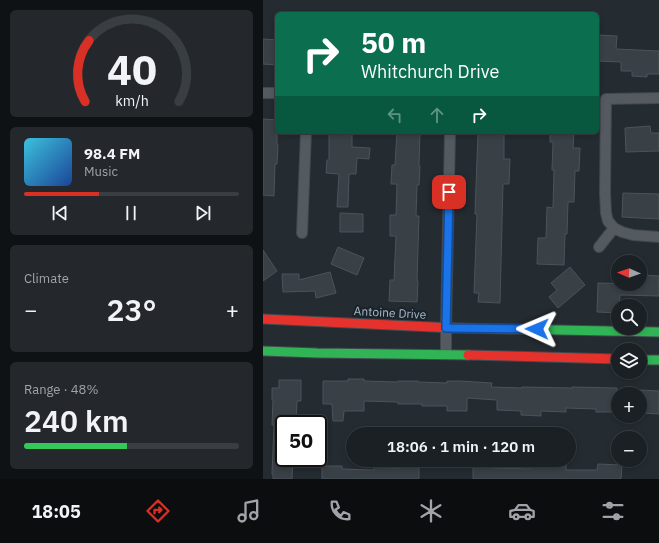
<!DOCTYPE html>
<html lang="en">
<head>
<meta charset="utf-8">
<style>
	:root { --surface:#1b2025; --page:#24282d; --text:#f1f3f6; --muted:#a0a3a7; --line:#393e42; --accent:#d93025 }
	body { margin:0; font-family:"IBM Plex Sans",sans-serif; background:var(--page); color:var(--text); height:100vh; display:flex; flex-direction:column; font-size:15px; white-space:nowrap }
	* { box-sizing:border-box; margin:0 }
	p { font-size:13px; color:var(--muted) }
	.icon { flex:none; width:22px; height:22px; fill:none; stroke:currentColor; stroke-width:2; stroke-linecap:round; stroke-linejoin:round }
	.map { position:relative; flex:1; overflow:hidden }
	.sheet { display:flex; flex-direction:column; gap:10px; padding:10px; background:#0f1214; width:263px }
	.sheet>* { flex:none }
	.guide { position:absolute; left:12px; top:12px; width:324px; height:122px; border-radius:6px; box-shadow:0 2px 6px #0003,0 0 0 1px var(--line); background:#0b6e4f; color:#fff; overflow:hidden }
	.needle { width:26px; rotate:272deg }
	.buttons { position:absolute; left:348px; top:255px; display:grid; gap:8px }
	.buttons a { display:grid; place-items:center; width:36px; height:36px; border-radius:50%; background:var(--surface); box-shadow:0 2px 6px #0003,0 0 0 1px var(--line); font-size:20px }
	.speed { position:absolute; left:12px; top:415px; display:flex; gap:8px; font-size:20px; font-weight:700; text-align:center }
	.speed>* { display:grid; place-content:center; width:52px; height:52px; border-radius:50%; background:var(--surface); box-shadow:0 2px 6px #0003,0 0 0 1px var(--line); line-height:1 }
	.speed .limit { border:2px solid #111; border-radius:6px; background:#fff; color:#111 }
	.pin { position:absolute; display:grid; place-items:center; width:34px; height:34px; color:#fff; margin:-17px; border-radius:8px; box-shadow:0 2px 6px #0006 }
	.me { position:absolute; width:44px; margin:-22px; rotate:271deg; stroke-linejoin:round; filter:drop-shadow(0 0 3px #0008) }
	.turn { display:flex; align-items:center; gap:14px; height:84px; padding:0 20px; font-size:18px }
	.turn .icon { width:52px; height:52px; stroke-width:2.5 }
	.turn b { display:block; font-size:28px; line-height:34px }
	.lanes { display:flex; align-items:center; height:38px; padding:0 20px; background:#0003; justify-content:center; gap:20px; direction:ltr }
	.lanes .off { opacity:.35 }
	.big { font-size:30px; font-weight:600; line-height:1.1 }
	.sheet .tile { flex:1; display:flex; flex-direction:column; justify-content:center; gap:6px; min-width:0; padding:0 14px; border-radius:6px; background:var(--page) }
	.sheet .dial { align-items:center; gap:0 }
	.dial svg { height:104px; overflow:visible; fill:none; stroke:var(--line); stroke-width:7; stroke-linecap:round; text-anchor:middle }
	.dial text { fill:var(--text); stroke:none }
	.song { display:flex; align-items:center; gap:12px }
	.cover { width:48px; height:48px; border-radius:6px; background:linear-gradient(135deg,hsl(190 70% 55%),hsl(220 70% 35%)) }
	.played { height:4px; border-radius:2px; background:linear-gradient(90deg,var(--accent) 35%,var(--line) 35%) }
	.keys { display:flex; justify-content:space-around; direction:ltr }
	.heat { display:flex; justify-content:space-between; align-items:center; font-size:22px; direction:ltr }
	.charge { height:6px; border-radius:3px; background:linear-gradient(90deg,#34c759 48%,var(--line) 0) }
	.trip { position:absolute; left:83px; top:427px; width:230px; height:40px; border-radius:20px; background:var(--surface); box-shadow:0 2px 6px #0003,0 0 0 1px var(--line); font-weight:600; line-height:40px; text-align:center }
	.tab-bar { display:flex; height:64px; justify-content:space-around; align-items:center; background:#0b0d0f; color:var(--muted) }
	.tab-bar .icon { width:28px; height:28px }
	.tab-bar .active { color:var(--accent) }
	.tab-bar b { font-size:18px; color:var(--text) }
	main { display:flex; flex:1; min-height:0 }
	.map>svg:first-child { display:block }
	.building { fill:#394046; stroke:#4c535a }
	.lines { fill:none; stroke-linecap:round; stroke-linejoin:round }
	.street-casing { stroke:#41484e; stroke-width:12 }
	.fast-casing { stroke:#41484e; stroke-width:11 }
	.jam-casing { stroke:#41484e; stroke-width:11 }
	.street { stroke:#545a60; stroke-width:10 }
	.fast { stroke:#30b455; stroke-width:9 }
	.jam { stroke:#e5322d; stroke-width:9 }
	.route-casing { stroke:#114b97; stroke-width:10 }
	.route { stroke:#1a73e8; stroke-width:7 }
	.labels { text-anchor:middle; stroke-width:4; stroke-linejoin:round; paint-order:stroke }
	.street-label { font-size:12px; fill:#adb9c4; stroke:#18232b }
</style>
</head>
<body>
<main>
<section class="sheet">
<div class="tile dial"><svg viewBox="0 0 100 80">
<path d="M14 69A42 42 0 1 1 86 69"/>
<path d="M14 69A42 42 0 0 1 17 22" stroke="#d93025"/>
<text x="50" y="56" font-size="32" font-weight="700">40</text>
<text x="50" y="72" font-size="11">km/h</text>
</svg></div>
<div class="tile">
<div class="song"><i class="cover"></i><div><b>98.4 FM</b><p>Music</p></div></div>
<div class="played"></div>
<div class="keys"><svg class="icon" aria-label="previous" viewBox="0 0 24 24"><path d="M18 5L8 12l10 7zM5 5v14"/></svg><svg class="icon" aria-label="pause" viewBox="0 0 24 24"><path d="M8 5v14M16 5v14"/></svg><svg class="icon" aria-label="next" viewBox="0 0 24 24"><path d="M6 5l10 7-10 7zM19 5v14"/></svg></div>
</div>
<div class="tile"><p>Climate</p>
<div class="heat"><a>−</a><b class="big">23°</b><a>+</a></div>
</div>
<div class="tile"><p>Range · 48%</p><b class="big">240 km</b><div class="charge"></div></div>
</section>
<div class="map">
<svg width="396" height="479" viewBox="0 0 396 479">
	<rect width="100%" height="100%" fill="#242b31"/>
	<path class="building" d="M334,35L354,36L353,49L396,51V74H384V77L369,76V71H358V62L334,61Z
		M0,39L14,40V65L0,64Z
		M0,119L14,120V144L15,145L14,164H12L11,196L0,195Z
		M387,126L388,133H396V151L363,152L362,128Z
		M66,132H89V147L107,148L106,159L94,158L93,174H86L85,207H74L76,174L63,173L64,160H66Z
		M134,132H157L156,166H157L156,185H154L153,216H156L154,281H155L154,302L126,301L127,280H131L133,236H127V215H133L134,184H128L129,165H132Z
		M215,132H241V159H247L246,184H240L237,303L215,302L216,293H211L214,214H212Z
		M287,132H311L310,148H317L316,171H312L311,202H305L304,234H302L301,265L274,264L275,238H283L284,207L290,208L291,170H289L290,142H287Z
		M360,193L396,194V219L359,217Z
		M77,213L100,214V232H77Z
		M75,247L101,258L94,275L68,264Z
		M0,250L14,271L0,281Z
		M307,267L322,285L295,308L286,297L294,290L288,283Z
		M67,272L73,293L53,298L52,291L20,292L19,274H36V280Z
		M377,275L396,276V296L357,295L356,306H355V313L334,312L335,283L377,284Z
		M85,379H101V381L135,382V381H155V382L184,383V381H197L229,383L228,387L259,388V387L309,388V387L354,388L353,412H333V409L303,408V412L278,411V416L258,415V411L234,410V400L204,398V411H184V406H159V404H135V402L101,401V411H81L80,421H70L69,404H60V381H85Z
		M16,380H38V401H34L33,424H21V458H30L29,479H10V474H9L11,425H9L10,400H9V388H16Z
		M377,390L396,391V414L377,413Z
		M335,464L359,465L358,479H210V466H230V468L267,469V465H303V470H334Z
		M136,465H156V479H59V466H79V469L111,470V467L136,468Z"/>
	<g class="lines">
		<defs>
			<path id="street" d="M0,93H14
				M396,98L343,99L342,193L343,213L345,221L351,228L359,232L370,235L396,237
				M39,233L43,132
				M336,247L351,228
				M183,354V328L187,132"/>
			<path id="fast" d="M191,328L396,332
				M0,351L54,353L205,355
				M377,360H396"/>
			<path id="jam" d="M0,319L191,328
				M205,355L355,359"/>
		</defs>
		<use href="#street" class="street-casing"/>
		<use href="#fast" class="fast-casing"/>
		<use href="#jam" class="jam-casing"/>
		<use href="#street" class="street"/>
		<use href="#fast" class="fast"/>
		<use href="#jam" class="jam"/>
	</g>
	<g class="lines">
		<defs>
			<path id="route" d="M186,192L183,328L274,329"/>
		</defs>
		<use href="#route" class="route-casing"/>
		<use href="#route" class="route"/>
	</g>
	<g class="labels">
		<g class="street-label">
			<text transform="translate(127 313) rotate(3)" y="4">Antoine Drive</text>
		</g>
	</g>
</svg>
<div class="buttons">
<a><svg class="needle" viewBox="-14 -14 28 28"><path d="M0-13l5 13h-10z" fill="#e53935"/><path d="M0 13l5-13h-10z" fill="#a0a3a7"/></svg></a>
<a><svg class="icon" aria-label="search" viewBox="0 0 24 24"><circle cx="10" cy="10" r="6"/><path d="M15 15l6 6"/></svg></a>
<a><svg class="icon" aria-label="layers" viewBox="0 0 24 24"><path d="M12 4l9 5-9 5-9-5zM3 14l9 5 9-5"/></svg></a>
<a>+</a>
<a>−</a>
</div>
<div class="speed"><div class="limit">50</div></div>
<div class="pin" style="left:186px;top:192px;background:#d93025"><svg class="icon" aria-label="arrive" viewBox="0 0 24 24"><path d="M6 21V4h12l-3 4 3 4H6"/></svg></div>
<svg class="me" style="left:274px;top:329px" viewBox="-20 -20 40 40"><path d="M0-17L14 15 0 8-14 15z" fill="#1a73e8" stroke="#fff" stroke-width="4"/></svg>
<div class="trip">18:06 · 1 min · 120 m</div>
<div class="guide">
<div class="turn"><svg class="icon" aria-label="right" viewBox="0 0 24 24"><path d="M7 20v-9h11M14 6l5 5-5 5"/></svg><div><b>50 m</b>Whitchurch Drive</div></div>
<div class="lanes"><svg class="icon off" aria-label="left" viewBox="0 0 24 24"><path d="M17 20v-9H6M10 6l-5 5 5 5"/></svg><svg class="icon off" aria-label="ahead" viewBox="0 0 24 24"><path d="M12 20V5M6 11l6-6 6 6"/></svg><svg class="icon" aria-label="right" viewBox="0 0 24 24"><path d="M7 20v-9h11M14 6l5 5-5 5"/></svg></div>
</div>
</div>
</main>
<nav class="tab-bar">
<b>18:05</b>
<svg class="icon active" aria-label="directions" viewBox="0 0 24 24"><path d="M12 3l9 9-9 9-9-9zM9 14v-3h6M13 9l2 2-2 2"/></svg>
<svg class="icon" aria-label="music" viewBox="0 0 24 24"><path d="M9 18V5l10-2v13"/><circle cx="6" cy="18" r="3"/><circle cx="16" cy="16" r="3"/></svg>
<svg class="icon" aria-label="phone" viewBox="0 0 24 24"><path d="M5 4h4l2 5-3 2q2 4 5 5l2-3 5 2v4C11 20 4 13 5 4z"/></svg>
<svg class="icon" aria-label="climate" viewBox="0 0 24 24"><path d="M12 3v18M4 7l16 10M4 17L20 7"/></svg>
<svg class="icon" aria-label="car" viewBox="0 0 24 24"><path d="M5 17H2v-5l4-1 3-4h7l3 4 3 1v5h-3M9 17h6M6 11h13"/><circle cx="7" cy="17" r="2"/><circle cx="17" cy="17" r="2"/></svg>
<svg class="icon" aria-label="filters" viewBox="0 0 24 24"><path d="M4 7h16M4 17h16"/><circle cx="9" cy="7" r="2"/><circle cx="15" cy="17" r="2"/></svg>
</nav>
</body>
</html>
